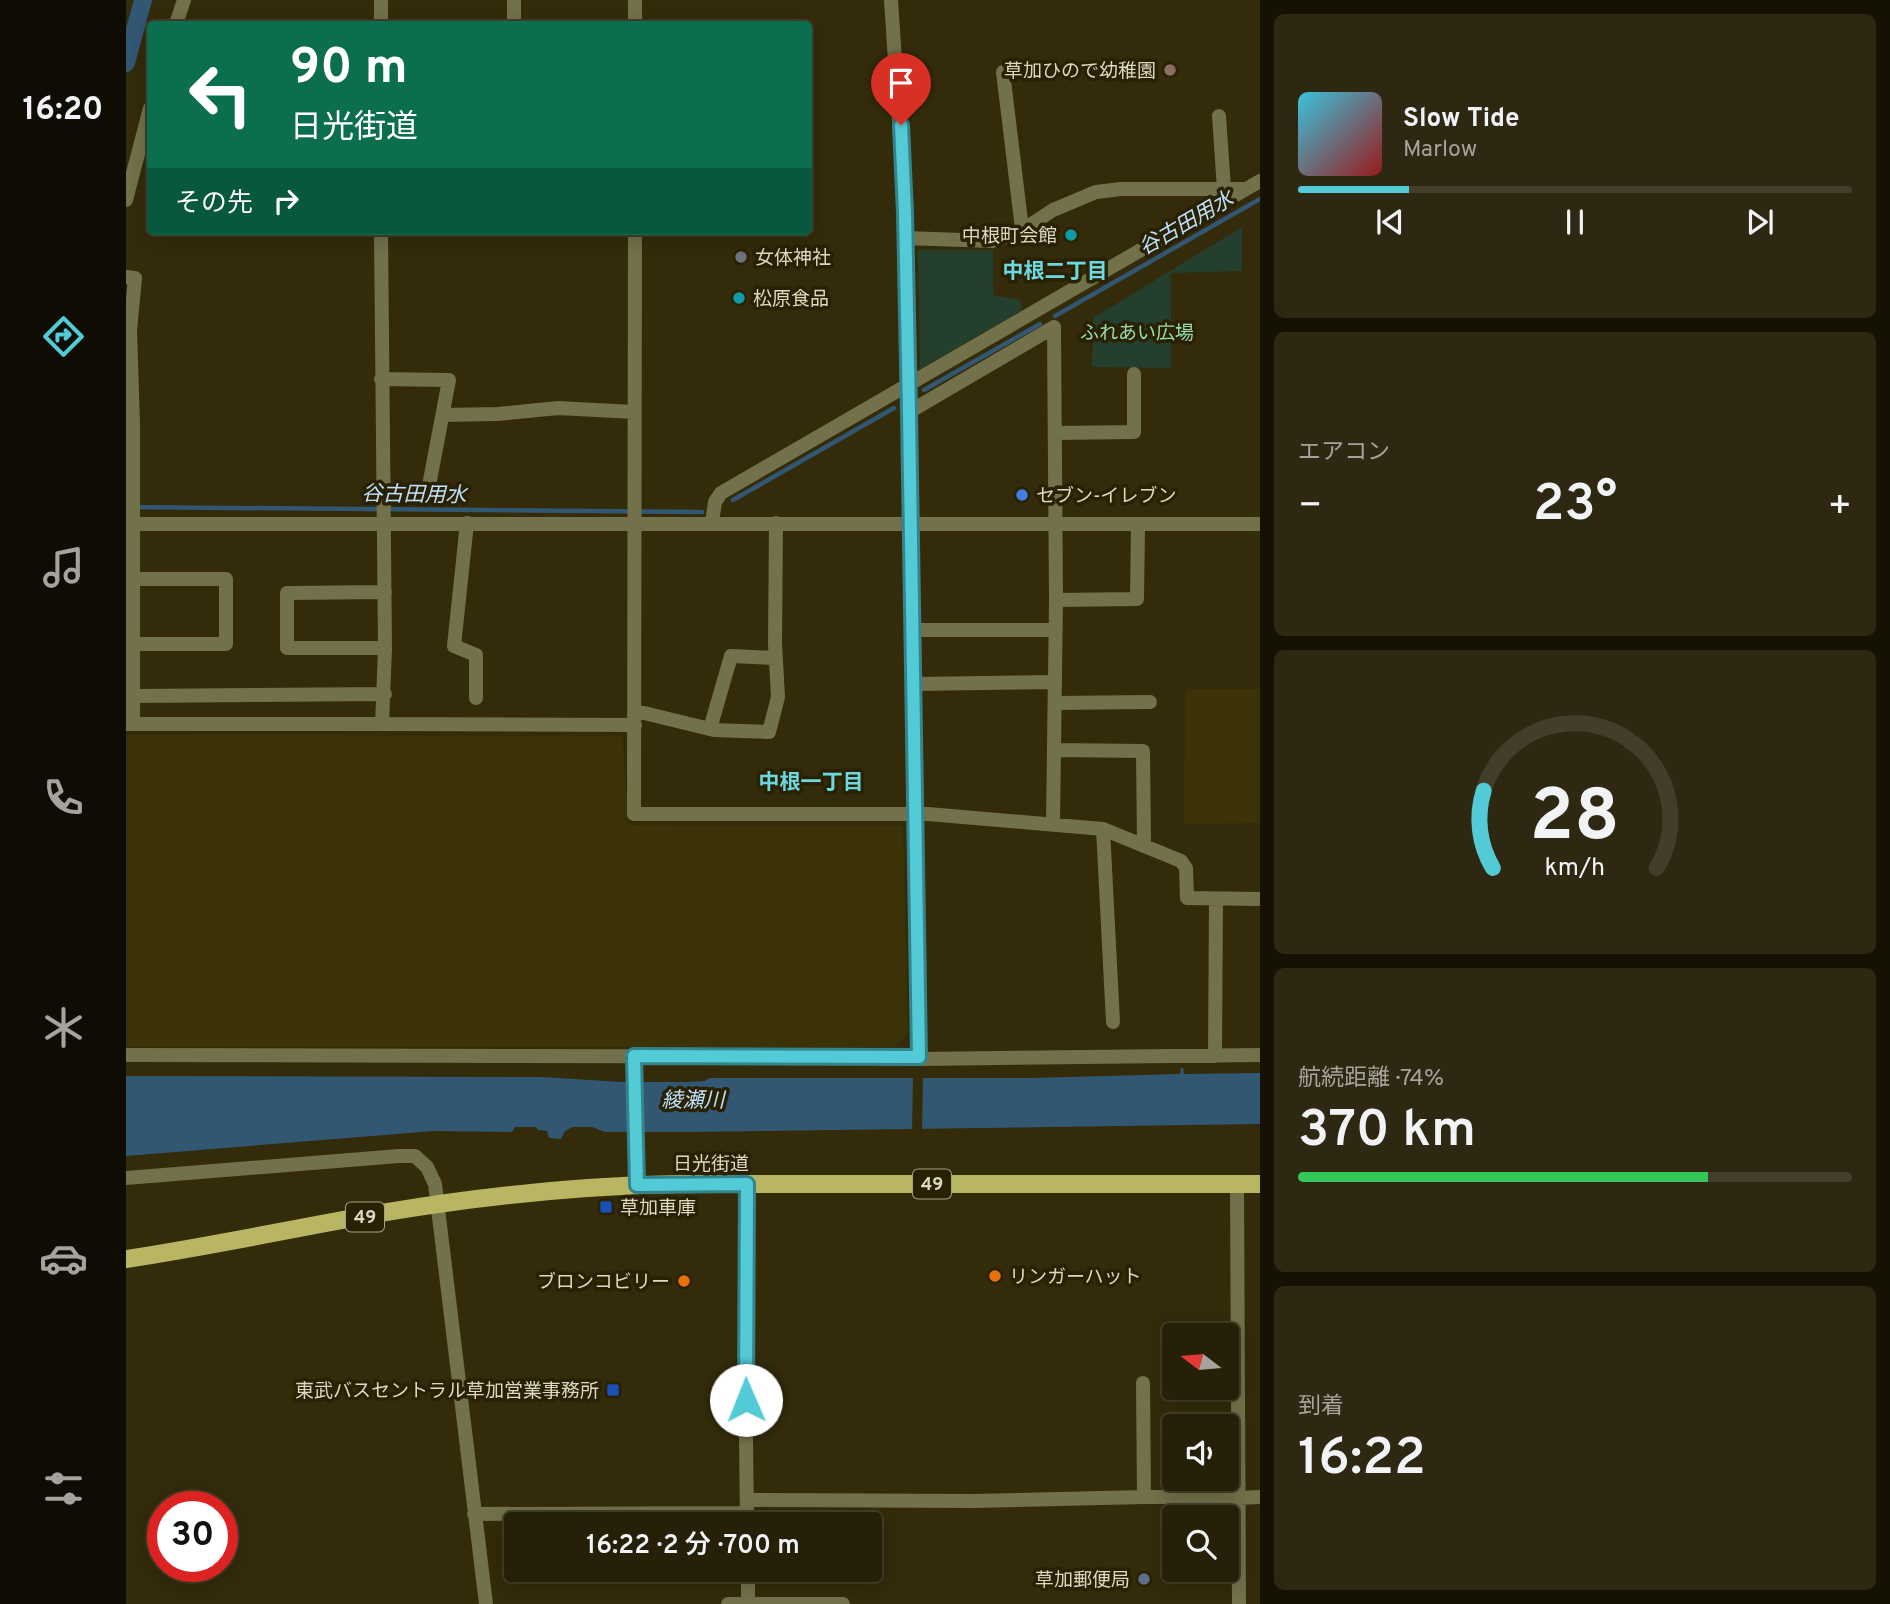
<!DOCTYPE html>
<html lang="ja">
<head>
<meta charset="utf-8">
<style>
	:root { --surface:#262008; --page:#2e2812; --text:#f1f3f6; --muted:#a4a39c; --line:#423e29; --accent:#52cbd7 }
	body { margin:0; font-family:Overpass,"Noto Sans JP",sans-serif; background:var(--page); color:var(--text); height:100vh; display:flex; flex-direction:column; font-size:26px; white-space:nowrap }
	* { box-sizing:border-box; margin:0 }
	p { font-size:23px; color:var(--muted) }
	.icon { flex:none; width:38px; height:38px; fill:none; stroke:currentColor; stroke-width:2; stroke-linecap:round; stroke-linejoin:round }
	.map { position:relative; flex:1; overflow:hidden }
	.side { display:flex; flex-direction:column; gap:14px; padding:14px; background:#151204; width:630px }
	.side>* { flex:none }
	.banner { position:absolute; left:21px; top:21px; width:665px; height:214px; border-radius:7px; box-shadow:0 4px 18px #0003,0 0 0 2px var(--line); background:#0b6e4f; color:#fff; overflow:hidden }
	.needle { width:46px; rotate:286deg }
	.fabs { position:absolute; left:1036px; top:1323px; display:grid; gap:14px }
	.fabs a { display:grid; place-items:center; width:77px; height:77px; border-radius:7px; background:var(--surface); box-shadow:0 4px 18px #0003,0 0 0 2px var(--line); font-size:35px }
	.speed { position:absolute; left:21px; top:1491px; display:flex; gap:14px; font-size:35px; font-weight:700; text-align:center }
	.speed>* { display:grid; place-content:center; width:91px; height:91px; border-radius:50%; background:var(--surface); box-shadow:0 4px 18px #0003,0 0 0 2px var(--line); line-height:1 }
	.speed .limit { border:10px solid #d22; background:#fff; color:#111 }
	.pin { position:absolute; display:grid; place-items:center; width:60px; height:60px; color:#fff; margin:-72px -30px; border-radius:50% 50% 50% 0; rotate:-45deg; box-shadow:0 0 7px #0007 }
	.pin .icon { rotate:45deg }
	.me { position:absolute; width:77px; margin:-38px; rotate:359deg; stroke-linejoin:round; filter:drop-shadow(0 0 5px #0008) }
	.turn { display:flex; align-items:center; gap:24px; height:147px; padding:0 28px; font-size:32px }
	.turn .icon { width:91px; height:91px; stroke-width:2.5 }
	.turn b { display:block; font-size:49px; line-height:60px }
	.then { display:flex; align-items:center; height:66px; padding:0 28px; background:#0003; gap:14px; font-size:26px }
	.big { font-size:52px; font-weight:600; line-height:1.1 }
	.side .tile { flex:1; display:flex; flex-direction:column; justify-content:center; gap:10px; min-width:0; padding:0 24px; border-radius:10px; background:var(--page) }
	.side .dial { align-items:center; gap:0 }
	.dial svg { height:182px; overflow:visible; fill:none; stroke:var(--line); stroke-width:7; stroke-linecap:round; text-anchor:middle }
	.dial text { fill:var(--text); stroke:none }
	.song { display:flex; align-items:center; gap:21px }
	.cover { width:84px; height:84px; border-radius:10px; background:linear-gradient(135deg,hsl(190 70% 55%),hsl(0 70% 35%)) }
	.played { height:7px; border-radius:4px; background:linear-gradient(90deg,var(--accent) 20%,var(--line) 20%) }
	.keys { display:flex; justify-content:space-around; direction:ltr }
	.heat { display:flex; justify-content:space-between; align-items:center; font-size:38px; direction:ltr }
	.charge { height:10px; border-radius:5px; background:linear-gradient(90deg,#34c759 74%,var(--line) 0) }
	.trip { position:absolute; left:378px; top:1512px; width:378px; height:70px; border-radius:7px; background:var(--surface); box-shadow:0 4px 18px #0003,0 0 0 2px var(--line); font-weight:600; line-height:70px; text-align:center }
	main { display:flex; flex:1; min-height:0 }
	.menu { display:flex; flex-direction:column; width:126px; justify-content:space-around; align-items:center; background:#0f0d03; color:var(--muted) }
	.menu .icon { width:49px; height:49px }
	.menu .active { color:var(--accent) }
	.menu b { font-size:32px; color:var(--text) }
	.map>svg:first-child { display:block }
	.built { fill:#3c3208 }
	.green { fill:#253f2f }
	.water { fill:#325773 }
	.pier { fill:#332b0a }
	.lines { fill:none; stroke-linecap:round; stroke-linejoin:round }
	.stream { stroke:#325773; stroke-width:4.5 }
	.canal { stroke:#325773; stroke-width:18 }
	.minor { stroke:#72714a; stroke-width:14 }
	.tertiary { stroke:#72714a; stroke-width:14 }
	.primary { stroke:#b9b663; stroke-width:18 }
	.route-casing { stroke:#35848c; stroke-width:18 }
	.route { stroke:#52cbd7; stroke-width:12 }
	.education-dot { fill:#8d6e63; stroke:#292101; stroke-width:2.5 }
	.culture-dot { fill:#0f9aa8; stroke:#292101; stroke-width:2.5 }
	.worship-dot { fill:#6b7280; stroke:#292101; stroke-width:2.5 }
	.shop-dot { fill:#3f7fe0; stroke:#292101; stroke-width:2.5 }
	.transit-dot { fill:#1a4fb4; stroke:#292101; stroke-width:2.5 }
	.food-dot { fill:#e8710a; stroke:#292101; stroke-width:2.5 }
	.service-dot { fill:#5c6f8a; stroke:#292101; stroke-width:2.5 }
	.labels { text-anchor:middle; stroke-width:7; stroke-linejoin:round; paint-order:stroke }
	.shield { fill:#292101; stroke:#a6a18b; stroke-width:2 }
	.shield-label { font-size:18px; font-weight:bold; fill:#dcd8c6 }
	.poi-label { font-size:19px; fill:#dcd8c6; stroke:#292101; text-anchor:end }
	.park-label { font-size:19px; fill:#97ddb2; stroke:#292101 }
	.street-label { font-size:19px; fill:#dcd8c6; stroke:#292101 }
	.water-label { font-size:21px; font-style:italic; fill:#bde0fe; stroke:#292101 }
	.neighbourhood-label { font-size:21px; font-weight:bold; fill:#6cd8e2; stroke:#292101 }
</style>
</head>
<body>
<main>
<nav class="menu">
<b>16:20</b>
<svg class="icon active" aria-label="directions" viewBox="0 0 24 24"><path d="M12 3l9 9-9 9-9-9zM9 14v-3h6M13 9l2 2-2 2"/></svg>
<svg class="icon" aria-label="music" viewBox="0 0 24 24"><path d="M9 18V5l10-2v13"/><circle cx="6" cy="18" r="3"/><circle cx="16" cy="16" r="3"/></svg>
<svg class="icon" aria-label="phone" viewBox="0 0 24 24"><path d="M5 4h4l2 5-3 2q2 4 5 5l2-3 5 2v4C11 20 4 13 5 4z"/></svg>
<svg class="icon" aria-label="climate" viewBox="0 0 24 24"><path d="M12 3v18M4 7l16 10M4 17L20 7"/></svg>
<svg class="icon" aria-label="car" viewBox="0 0 24 24"><path d="M5 17H2v-5l4-1 3-4h7l3 4 3 1v5h-3M9 17h6M6 11h13"/><circle cx="7" cy="17" r="2"/><circle cx="17" cy="17" r="2"/></svg>
<svg class="icon" aria-label="filters" viewBox="0 0 24 24"><path d="M4 7h16M4 17h16"/><circle cx="9" cy="7" r="2"/><circle cx="15" cy="17" r="2"/></svg>
</nav>
<div class="map">
<svg width="1134" height="1604" viewBox="0 0 1134 1604">
	<rect width="100%" height="100%" fill="#332b0a"/>
	<path class="built" d="M1059,689H1134V823L1058,824Z
		M0,735L496,736L503,825L777,826L782,1034L767,1047H0Z"/>
	<path class="green" d="M1116,227V271L1045,273V368L966,367L967,318Z
		M792,250H867V295L894,300L896,310L794,369Z"/>
	<path class="water" d="M1055,1068H1057L1058,1074L1134,1073V1124L563,1132H479L466,1127H447L439,1131L435,1139L423,1138L421,1131L412,1130L410,1127H389L386,1132L308,1131L0,1156V1076L415,1077L497,1082H560L579,1081L583,1078H906L1054,1074Z"/>
	<path class="pier" d="M787,1075H797L796,1133H786Z"/>
	<g class="lines">
		<path class="stream" d="M929,316L1134,199
			M798,390L914,324
			M607,500L768,408
			M0,507L576,512"/>
		<path class="canal" d="M0,63L17,0"/>
		<path class="minor" d="M765,0L779,213L793,1059L1134,1055
			M50,24L58,0
			M255,24V0
			M388,24V0
			M509,24V0
			M877,72L896,229
			M1093,116L1098,189
			M0,200L24,108
			M255,231L259,648L256,724L509,725
			M509,231L508,814H802L977,829L1055,861L1060,868L1061,898L1134,899
			M779,238L866,241L892,233L927,210L970,192L995,189H1120
			M0,277L9,278L4,330L7,424V724
			M255,379L323,380L301,496
			M783,412L928,327
			M317,415L372,414L432,408L508,412
			M929,433L1008,432V374
			M341,523L328,646L350,655V698
			M586,523L589,502L595,493L1134,181
			M259,592L161,593V648H259
			M930,600L1011,599L1012,524
			M788,630H929
			M7,644H100V579H7
			M788,684L929,682
			M7,696L259,694
			M929,703L1024,702
			M510,711L588,730L643,732L652,697L649,643L650,523
			M0,724H256
			M584,729L605,656L650,658
			M928,750L1017,751L1018,844
			M927,824L930,600L928,327
			M977,829L987,1022
			M0,1055L793,1057
			M508,1056L511,1185
			M1089,1056L1090,899
			M0,1178L273,1156H289L301,1167L309,1184L360,1604
			M621,1184L619,1351L621,1524
			M1111,1184L1113,1604
			M1017,1383L1018,1497
			M622,1500L848,1501L1018,1497H1062L1070,1500L1134,1497
			M348,1514L621,1513
			M622,1570V1603
			M602,1604H717"/>
		<path class="tertiary" d="M0,524H1134"/>
		<path class="primary" d="M0,1259C87,1246 174,1227 261,1212C357,1196 454,1186 551,1184H1134"/>
	</g>
	<g class="lines">
		<defs>
			<path id="route" d="M620,1400L621,1184L511,1185L508,1056L793,1057L783,412L779,213L775,125"/>
		</defs>
		<use href="#route" class="route-casing"/>
		<use href="#route" class="route"/>
	</g>
	<circle class="education-dot" cx="1044" cy="70" r="7"/>
	<g class="culture-dot">
		<circle cx="945" cy="235" r="7"/>
		<circle cx="613" cy="298" r="7"/>
	</g>
	<circle class="worship-dot" cx="615" cy="257" r="7"/>
	<circle class="shop-dot" cx="896" cy="495" r="7"/>
	<g class="transit-dot">
		<rect x="473" y="1200" width="14" height="14" rx="3.5"/>
		<rect x="480" y="1383" width="14" height="14" rx="3.5"/>
	</g>
	<g class="food-dot">
		<circle cx="869" cy="1276" r="7"/>
		<circle cx="558" cy="1281" r="7"/>
	</g>
	<circle class="service-dot" cx="1018" cy="1579" r="7"/>
	<g class="labels">
		<g class="shield">
			<rect x="787" y="1169.5" width="38" height="29" rx="5"/>
			<rect x="220" y="1202.5" width="38" height="29" rx="5"/>
		</g>
		<g class="shield-label">
			<text x="806" y="1190">49</text>
			<text x="239" y="1223">49</text>
		</g>
		<g class="poi-label">
			<text x="1030" y="77">草加ひので幼稚園</text>
			<text x="931" y="242">中根町会館</text>
			<text x="629" y="264" text-anchor="start">女体神社</text>
			<text x="627" y="305" text-anchor="start">松原食品</text>
			<text x="910" y="502" text-anchor="start">セブン-イレブン</text>
			<text x="494" y="1214" text-anchor="start">草加車庫</text>
			<text x="883" y="1283" text-anchor="start">リンガーハット</text>
			<text x="544" y="1288">ブロンコビリー</text>
			<text x="473" y="1397">東武バスセントラル草加営業事務所</text>
			<text x="1004" y="1586">草加郵便局</text>
		</g>
		<g class="park-label">
			<text x="1011" y="339">ふれあい広場</text>
		</g>
		<g class="street-label">
			<text x="585" y="1170">日光街道</text>
		</g>
		<g class="water-label">
			<text transform="translate(1060 223) rotate(-30)" y="7">谷古田用水</text>
			<text transform="translate(288 494) rotate(1)" y="7">谷古田用水</text>
			<text x="567" y="1107">綾瀬川</text>
		</g>
		<g class="neighbourhood-label">
			<text x="929" y="278">中根二丁目</text>
			<text x="685" y="789">中根一丁目</text>
		</g>
	</g>
</svg>
<div class="fabs">
<a><svg class="needle" viewBox="-14 -14 28 28"><path d="M0-13l5 13h-10z" fill="#e53935"/><path d="M0 13l5-13h-10z" fill="#a4a39c"/></svg></a>
<a><svg class="icon" aria-label="sound" viewBox="0 0 24 24"><path d="M4 9h4l5-4v14l-5-4H4zM17 9q2 3 0 6"/></svg></a>
<a><svg class="icon" aria-label="search" viewBox="0 0 24 24"><circle cx="10" cy="10" r="6"/><path d="M15 15l6 6"/></svg></a>
</div>
<div class="speed"><div class="limit">30</div></div>
<div class="pin" style="left:775px;top:125px;background:#d93025"><svg class="icon" aria-label="arrive" viewBox="0 0 24 24"><path d="M6 21V4h12l-3 4 3 4H6"/></svg></div>
<svg class="me" style="left:620px;top:1400px" viewBox="-20 -20 40 40"><circle r="19" fill="#fff"/><path d="M0-13L10 11 0 6-10 11z" fill="#52cbd7"/></svg>
<div class="trip">16:22 · 2 分 · 700 m</div>
<div class="banner">
<div class="turn"><svg class="icon" aria-label="left" viewBox="0 0 24 24"><path d="M17 20v-9H6M10 6l-5 5 5 5"/></svg><div><b>90 m</b>日光街道</div></div>
<div class="then">その先<svg class="icon" aria-label="right" viewBox="0 0 24 24"><path d="M7 20v-9h11M14 6l5 5-5 5"/></svg></div>
</div>
</div>
<section class="side">
<div class="tile">
<div class="song"><i class="cover"></i><div><b>Slow Tide</b><p>Marlow</p></div></div>
<div class="played"></div>
<div class="keys"><svg class="icon" aria-label="previous" viewBox="0 0 24 24"><path d="M18 5L8 12l10 7zM5 5v14"/></svg><svg class="icon" aria-label="pause" viewBox="0 0 24 24"><path d="M8 5v14M16 5v14"/></svg><svg class="icon" aria-label="next" viewBox="0 0 24 24"><path d="M6 5l10 7-10 7zM19 5v14"/></svg></div>
</div>
<div class="tile"><p>エアコン</p>
<div class="heat"><a>−</a><b class="big">23°</b><a>+</a></div>
</div>
<div class="tile dial"><svg viewBox="0 0 100 80">
<path d="M14 69A42 42 0 1 1 86 69"/>
<path d="M14 69A42 42 0 0 1 10 35" stroke="#52cbd7"/>
<text x="50" y="56" font-size="32" font-weight="700">28</text>
<text x="50" y="72" font-size="11">km/h</text>
</svg></div>
<div class="tile"><p>航続距離 · 74%</p><b class="big">370 km</b><div class="charge"></div></div>
<div class="tile"><p>到着</p><b class="big">16:22</b></div>
</section>
</main>
</body>
</html>
